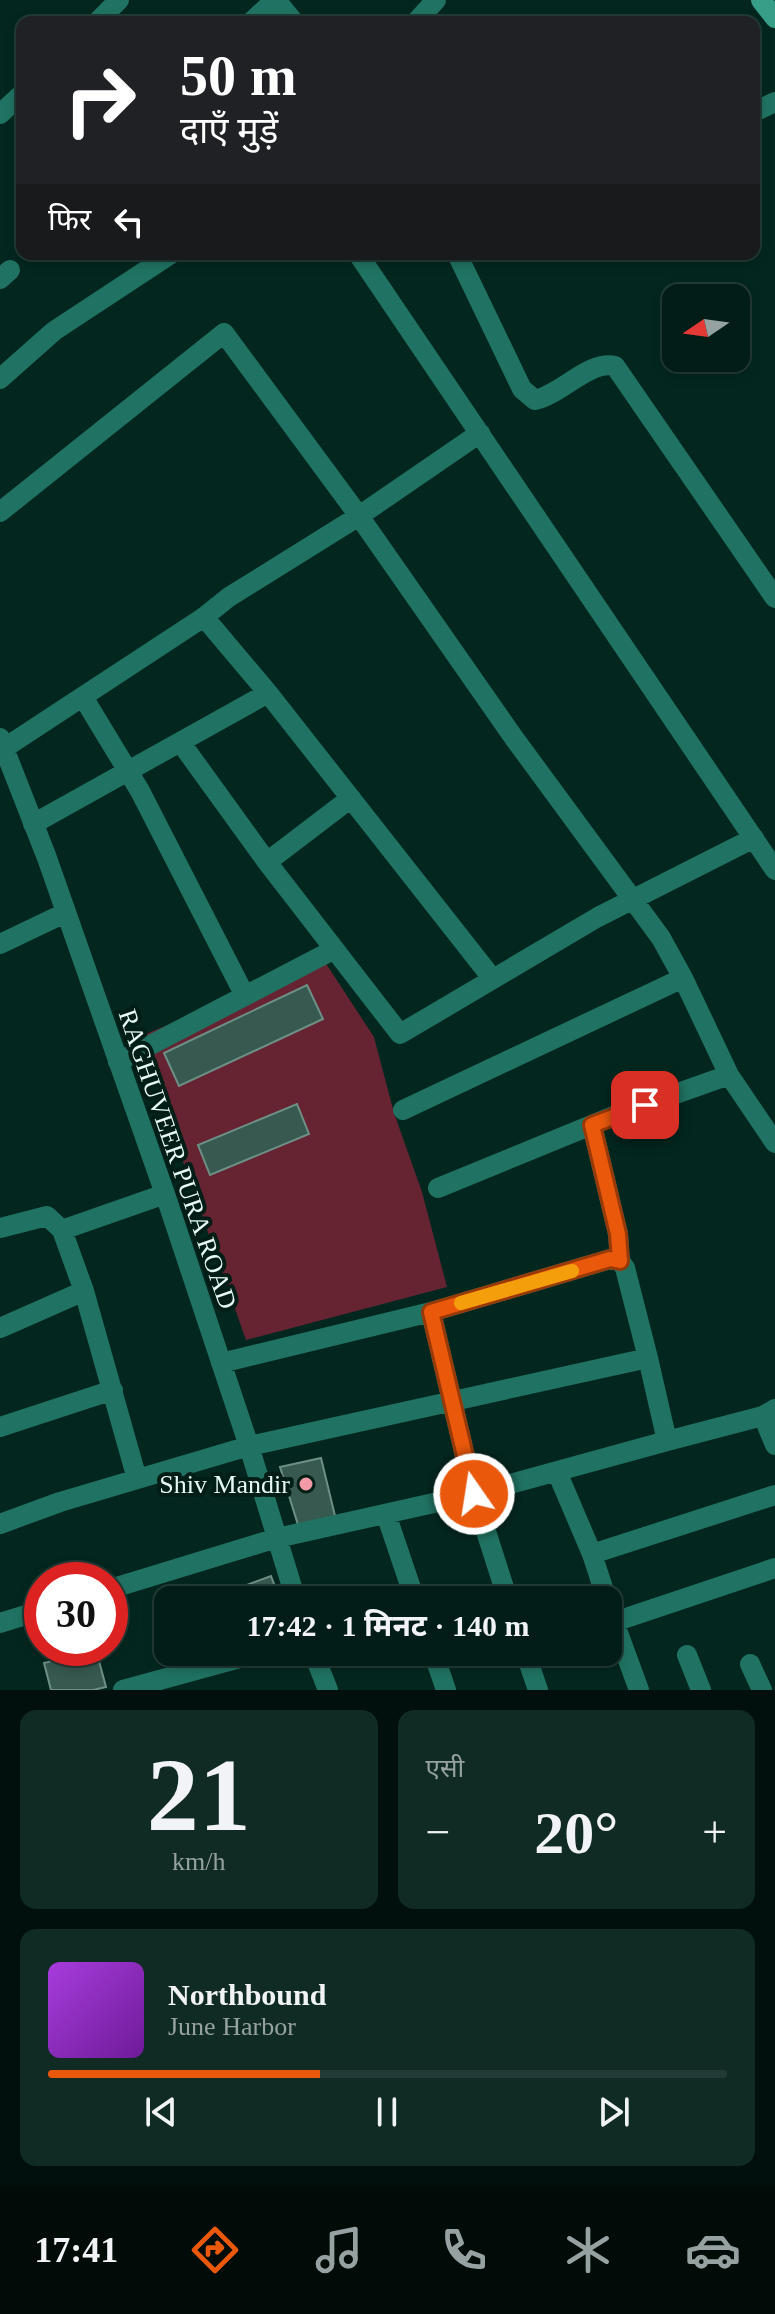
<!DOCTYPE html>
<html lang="hi">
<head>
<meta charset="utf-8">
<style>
	:root { --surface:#021d17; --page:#102a24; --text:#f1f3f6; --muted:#96a2a1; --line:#233b36; --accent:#ea580c }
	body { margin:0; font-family:"Times New Roman","Noto Sans Devanagari",serif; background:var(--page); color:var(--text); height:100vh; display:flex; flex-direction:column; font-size:30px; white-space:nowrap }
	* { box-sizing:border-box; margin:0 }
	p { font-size:26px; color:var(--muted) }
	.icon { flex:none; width:44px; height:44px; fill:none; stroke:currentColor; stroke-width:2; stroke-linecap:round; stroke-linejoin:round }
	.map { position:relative; height:1690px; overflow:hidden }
	.sheet { display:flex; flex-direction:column; gap:20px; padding:20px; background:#01100d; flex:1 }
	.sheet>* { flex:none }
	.top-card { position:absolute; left:16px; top:16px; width:744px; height:244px; border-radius:16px; box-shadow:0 4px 12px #0003,0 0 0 2px var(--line); background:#202124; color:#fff; overflow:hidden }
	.needle { width:52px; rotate:257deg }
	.controls { position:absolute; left:662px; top:284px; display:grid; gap:16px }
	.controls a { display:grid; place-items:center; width:88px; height:88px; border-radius:16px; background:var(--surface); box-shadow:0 4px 12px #0003,0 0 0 2px var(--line); font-size:40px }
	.speed { position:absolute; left:24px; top:1562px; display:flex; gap:16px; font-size:40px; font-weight:700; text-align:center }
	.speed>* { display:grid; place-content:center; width:104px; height:104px; border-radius:50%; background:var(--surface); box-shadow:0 4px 12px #0003,0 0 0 2px var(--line); line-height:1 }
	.speed .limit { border:12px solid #d22; background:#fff; color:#111 }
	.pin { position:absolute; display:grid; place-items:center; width:68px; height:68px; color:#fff; margin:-34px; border-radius:16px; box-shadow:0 4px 12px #0006 }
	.me { position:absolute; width:88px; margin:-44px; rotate:347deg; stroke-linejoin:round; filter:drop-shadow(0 0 6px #0008) }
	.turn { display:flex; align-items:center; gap:28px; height:168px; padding:0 32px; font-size:36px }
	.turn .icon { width:104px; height:104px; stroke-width:2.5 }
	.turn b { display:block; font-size:56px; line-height:68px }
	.then { display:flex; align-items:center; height:76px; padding:0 32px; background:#0003; gap:16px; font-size:30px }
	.big { font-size:60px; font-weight:700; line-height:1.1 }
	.sheet .tile { flex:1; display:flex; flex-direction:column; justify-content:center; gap:12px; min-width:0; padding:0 28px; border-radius:16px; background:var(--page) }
	.sheet .dial { align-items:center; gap:0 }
	.dial b { font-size:104px; line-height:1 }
	.song { display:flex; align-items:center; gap:24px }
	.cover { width:96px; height:96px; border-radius:12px; background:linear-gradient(135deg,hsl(280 70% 55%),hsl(280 70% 35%)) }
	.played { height:8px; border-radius:4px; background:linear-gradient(90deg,var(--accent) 40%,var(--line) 40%) }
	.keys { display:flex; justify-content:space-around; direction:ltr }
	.heat { display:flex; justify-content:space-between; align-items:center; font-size:44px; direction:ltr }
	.sheet .tiles { flex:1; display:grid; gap:20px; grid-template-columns:1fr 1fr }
	.tile:last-child { grid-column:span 2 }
	.trip { position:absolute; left:154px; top:1586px; width:468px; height:80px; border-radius:16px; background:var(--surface); box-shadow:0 4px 12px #0003,0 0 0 2px var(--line); font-weight:700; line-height:80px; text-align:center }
	.menu { display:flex; height:128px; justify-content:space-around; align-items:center; background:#010c09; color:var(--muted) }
	.menu .icon { width:56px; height:56px }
	.menu .active { color:var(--accent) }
	.menu b { font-size:36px; color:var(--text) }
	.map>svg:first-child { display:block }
	.green { fill:#662433 }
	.building { fill:#375950; stroke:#6d9086; stroke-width:2 }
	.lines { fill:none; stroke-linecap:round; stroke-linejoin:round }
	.street { stroke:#207362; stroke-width:20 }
	.secondary { stroke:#379e88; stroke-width:20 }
	.route-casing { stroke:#983908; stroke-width:20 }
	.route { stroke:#ea580c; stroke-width:14 }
	.slow { stroke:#f59e0b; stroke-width:14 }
	.poi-dot { fill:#f39aa9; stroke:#001d16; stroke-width:3 }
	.labels { text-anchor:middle; stroke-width:8; stroke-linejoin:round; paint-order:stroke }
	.street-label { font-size:26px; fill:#e6f9f4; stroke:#001d16 }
	.poi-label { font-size:26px; fill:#e6f9f4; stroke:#001d16; text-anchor:end }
</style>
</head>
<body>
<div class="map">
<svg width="775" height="1690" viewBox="0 0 775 1690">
	<rect width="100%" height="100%" fill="#03271f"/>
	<path class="green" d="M323,959L374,1037L394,1113L422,1192L447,1287L246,1340L139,1037Z"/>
	<path class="building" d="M307,985L323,1019L179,1086L164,1053Z
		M297,1104L309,1134L210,1175L198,1145Z
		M321,1458L336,1520L299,1528L280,1467Z
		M271,1576L280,1600H221L219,1595Z
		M96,1650L106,1687L93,1690H51L44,1663Z"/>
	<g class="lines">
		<path class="street" d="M276,0L294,22
			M97,22L119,0
			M251,22L275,0
			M416,22L436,0
			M754,112L775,102
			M0,114L22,94
			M358,254L775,870
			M457,254L522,389L535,400C562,394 589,360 615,366L775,598
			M0,279L10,270
			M0,379L54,331L171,254
			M0,512L224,333L359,516L514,738L661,938L683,978L729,1075L775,1143
			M204,617L268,693L492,978
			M83,697L140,791L245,996
			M0,738L47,858L165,1194L249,1446L296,1600
			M181,743L267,862
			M0,751L204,617L229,597L359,516L480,433
			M351,798L267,862L400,1034L598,917L754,838
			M33,824L268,693
			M0,944L65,913
			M118,1062L333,950
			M403,1110L683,978
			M592,1125L618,1234L620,1261
			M438,1188L616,1115L729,1075
			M0,1228L47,1216L62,1230L84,1291L137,1479
			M62,1230L165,1194
			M0,1328L84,1291
			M221,1363L431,1312
			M763,1416L775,1445
			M0,1427L113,1390
			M557,1472L592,1554L607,1600
			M386,1514L415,1600
			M0,1524L60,1502L249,1446L648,1358L667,1441L763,1416L775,1409
			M592,1554L775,1495
			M110,1589L277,1538L474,1494L667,1441
			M508,1600L474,1494L431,1312L610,1259L620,1261L625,1268L648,1358
			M610,1611L639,1690
			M614,1622L775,1568
			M0,1623L42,1610
			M313,1652L328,1690
			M433,1652L446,1690
			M525,1652L538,1690
			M687,1655L701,1690
			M750,1664L762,1690
			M123,1690L262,1652"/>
		<path class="secondary" d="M761,0L775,18"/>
	</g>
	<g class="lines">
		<defs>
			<path id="route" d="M474,1494L431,1312L610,1259L620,1261L618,1234L592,1125L645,1105"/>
		</defs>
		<use href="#route" class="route-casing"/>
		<use href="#route" class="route"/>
		<path class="slow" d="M461,1303L572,1271"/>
	</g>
	<circle class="poi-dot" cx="306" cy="1484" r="8"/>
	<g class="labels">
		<g class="street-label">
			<text transform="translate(178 1159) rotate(71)" y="9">RAGHUVEER PURA ROAD</text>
		</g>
		<g class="poi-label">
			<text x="290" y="1493">Shiv Mandir</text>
		</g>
	</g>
</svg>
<div class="controls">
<a><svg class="needle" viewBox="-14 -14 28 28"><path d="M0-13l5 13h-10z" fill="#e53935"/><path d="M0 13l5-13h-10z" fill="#96a2a1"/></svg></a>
</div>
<div class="speed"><div class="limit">30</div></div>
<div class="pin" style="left:645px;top:1105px;background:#d93025"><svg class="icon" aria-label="arrive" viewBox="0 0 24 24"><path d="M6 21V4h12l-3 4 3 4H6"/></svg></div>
<svg class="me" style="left:474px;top:1494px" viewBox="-20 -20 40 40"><circle r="17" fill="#ea580c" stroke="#fff" stroke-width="3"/><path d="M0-11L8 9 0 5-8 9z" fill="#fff"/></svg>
<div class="trip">17:42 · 1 मिनट · 140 m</div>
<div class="top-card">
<div class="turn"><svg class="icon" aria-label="right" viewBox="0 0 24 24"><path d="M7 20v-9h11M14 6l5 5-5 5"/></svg><div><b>50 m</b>दाएँ मुड़ें</div></div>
<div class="then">फिर<svg class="icon" aria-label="left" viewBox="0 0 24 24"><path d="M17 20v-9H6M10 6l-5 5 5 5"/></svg></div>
</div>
</div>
<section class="sheet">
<div class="tiles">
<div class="tile dial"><b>21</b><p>km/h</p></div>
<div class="tile"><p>एसी</p>
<div class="heat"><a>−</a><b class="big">20°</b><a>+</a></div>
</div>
<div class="tile">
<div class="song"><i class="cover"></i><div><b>Northbound</b><p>June Harbor</p></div></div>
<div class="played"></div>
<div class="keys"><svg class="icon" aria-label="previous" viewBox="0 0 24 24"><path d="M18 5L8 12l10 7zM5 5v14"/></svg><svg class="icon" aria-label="pause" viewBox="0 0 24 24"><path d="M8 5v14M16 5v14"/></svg><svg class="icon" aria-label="next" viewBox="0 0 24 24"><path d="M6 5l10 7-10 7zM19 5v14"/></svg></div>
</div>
</div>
</section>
<nav class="menu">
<b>17:41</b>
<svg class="icon active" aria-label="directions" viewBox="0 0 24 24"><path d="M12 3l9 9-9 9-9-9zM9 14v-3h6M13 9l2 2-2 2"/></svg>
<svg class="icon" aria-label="music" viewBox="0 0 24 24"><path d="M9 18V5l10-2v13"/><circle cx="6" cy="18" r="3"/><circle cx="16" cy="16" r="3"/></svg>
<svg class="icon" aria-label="phone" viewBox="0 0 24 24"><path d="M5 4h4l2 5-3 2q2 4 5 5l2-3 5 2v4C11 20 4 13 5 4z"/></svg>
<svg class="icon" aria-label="climate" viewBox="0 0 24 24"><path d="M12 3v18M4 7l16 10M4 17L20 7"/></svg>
<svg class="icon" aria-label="car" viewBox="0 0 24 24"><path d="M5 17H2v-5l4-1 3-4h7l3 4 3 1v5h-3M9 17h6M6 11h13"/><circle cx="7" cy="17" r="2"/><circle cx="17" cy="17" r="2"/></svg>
</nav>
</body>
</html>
